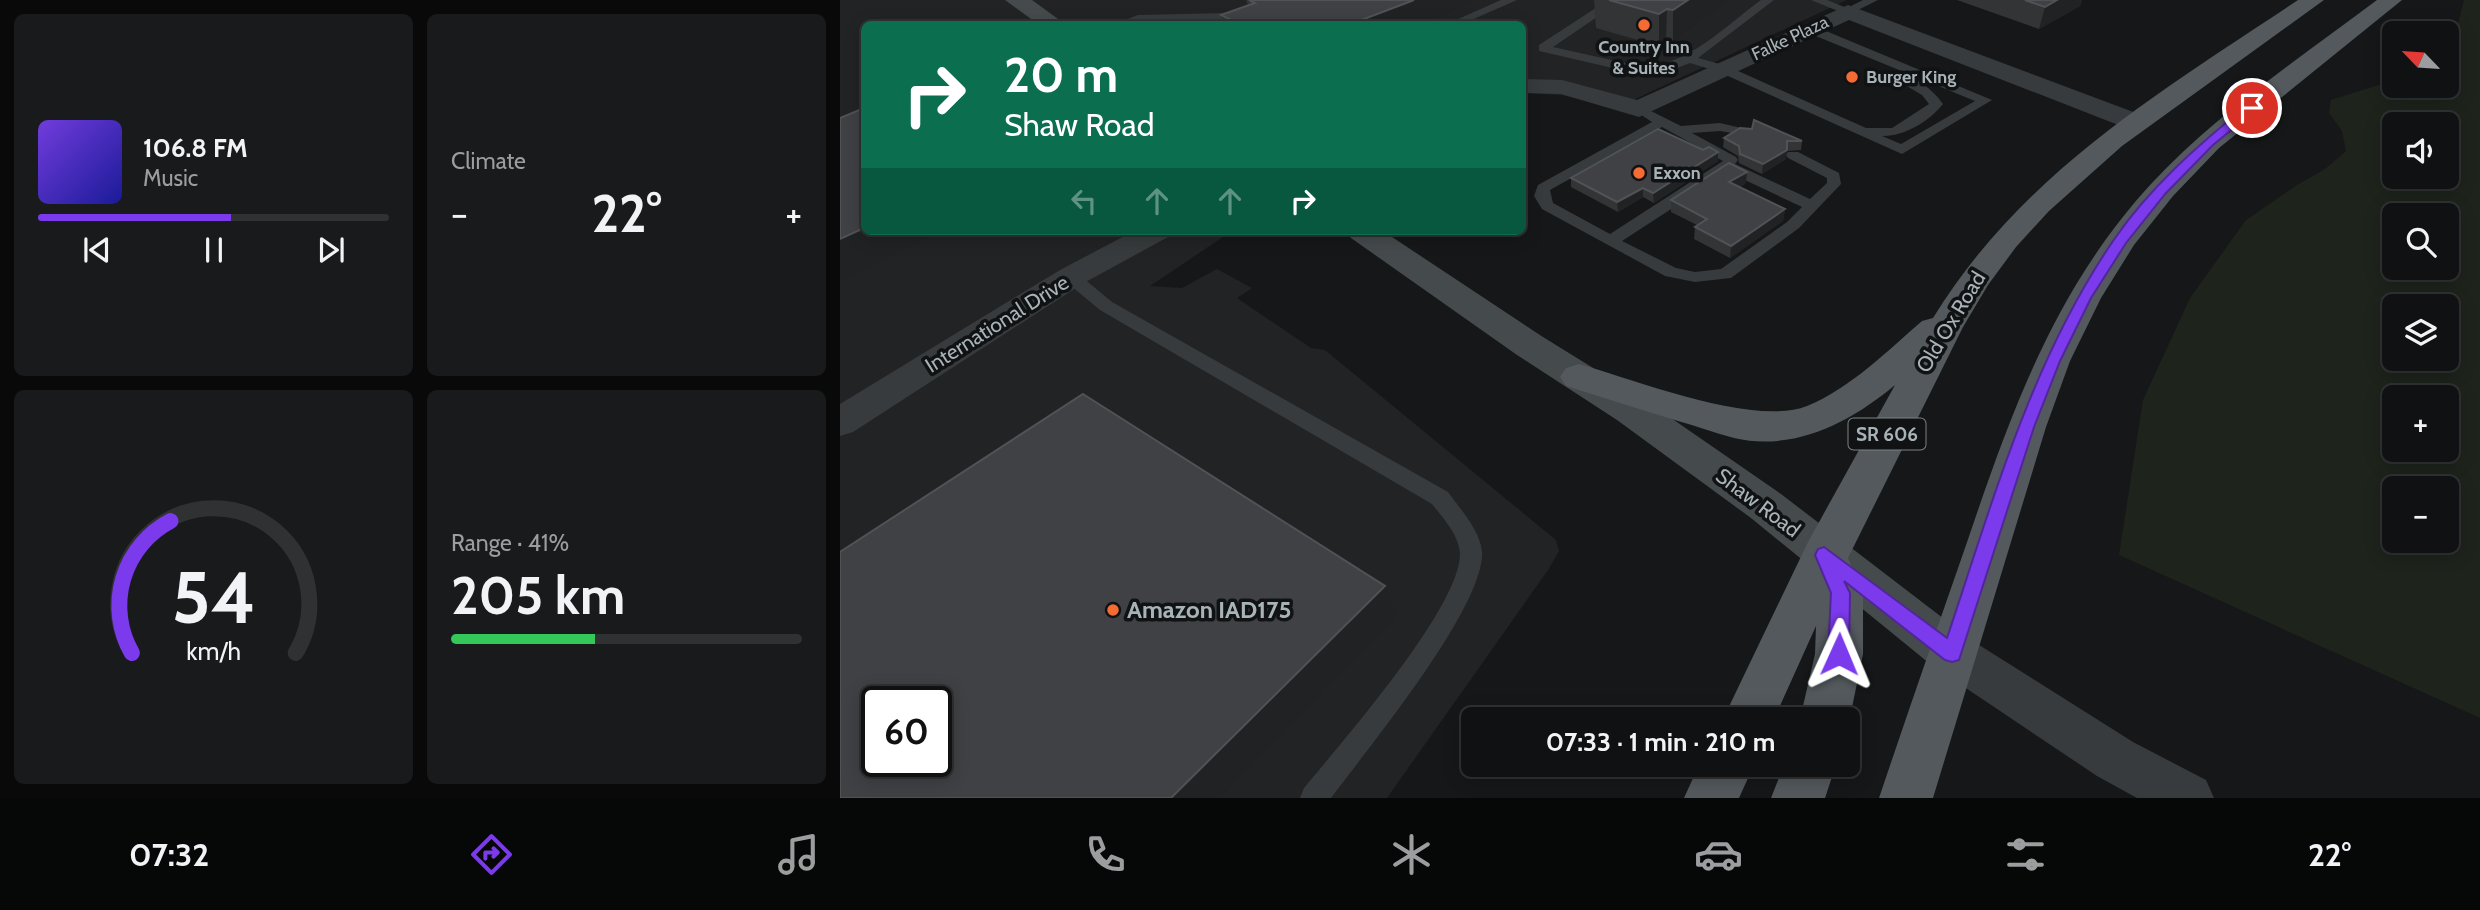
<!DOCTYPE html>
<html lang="en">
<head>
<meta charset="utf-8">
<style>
	:root { --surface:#101112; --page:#191a1b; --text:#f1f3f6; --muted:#9c9d9f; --line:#303132; --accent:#7c3aed }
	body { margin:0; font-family:Cabin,sans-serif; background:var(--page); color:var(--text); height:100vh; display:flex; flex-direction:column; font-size:26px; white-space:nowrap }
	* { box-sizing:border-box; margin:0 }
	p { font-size:23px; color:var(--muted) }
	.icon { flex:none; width:38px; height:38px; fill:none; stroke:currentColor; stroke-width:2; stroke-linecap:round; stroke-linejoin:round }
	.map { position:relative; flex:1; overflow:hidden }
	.drawer { display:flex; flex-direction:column; gap:14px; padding:14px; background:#09090a; width:840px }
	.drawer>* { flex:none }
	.hud { position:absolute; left:21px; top:21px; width:665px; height:214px; border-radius:10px; box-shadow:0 4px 18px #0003,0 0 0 2px var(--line); background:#0b6e4f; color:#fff; overflow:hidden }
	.needle { width:46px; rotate:295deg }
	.fabs { position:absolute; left:1542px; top:21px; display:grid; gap:14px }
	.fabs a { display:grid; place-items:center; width:77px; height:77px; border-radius:10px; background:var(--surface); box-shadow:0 4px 18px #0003,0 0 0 2px var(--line); font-size:35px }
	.speed { position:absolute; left:21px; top:686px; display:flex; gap:14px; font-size:35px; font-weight:700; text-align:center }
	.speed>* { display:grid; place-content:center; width:91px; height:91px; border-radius:50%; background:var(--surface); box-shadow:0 4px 18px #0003,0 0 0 2px var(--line); line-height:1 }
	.speed .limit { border:4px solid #111; border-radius:10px; background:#fff; color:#111 }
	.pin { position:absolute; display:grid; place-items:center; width:60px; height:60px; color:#fff; margin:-30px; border:4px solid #fff; border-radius:50%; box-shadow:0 2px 7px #0007 }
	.me { position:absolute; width:77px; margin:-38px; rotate:1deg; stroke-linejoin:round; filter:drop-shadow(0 0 5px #0008) }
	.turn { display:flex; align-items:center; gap:24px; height:147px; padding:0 28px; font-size:32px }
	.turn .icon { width:91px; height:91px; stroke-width:2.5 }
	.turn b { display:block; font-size:49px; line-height:60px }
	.lanes { display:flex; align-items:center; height:66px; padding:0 28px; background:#0003; justify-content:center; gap:35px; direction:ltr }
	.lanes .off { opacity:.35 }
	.big { font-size:52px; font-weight:700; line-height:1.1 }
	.drawer .widget { flex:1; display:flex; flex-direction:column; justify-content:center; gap:10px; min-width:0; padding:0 24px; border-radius:10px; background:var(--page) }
	.drawer .dial { align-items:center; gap:0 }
	.dial svg { height:182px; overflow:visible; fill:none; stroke:var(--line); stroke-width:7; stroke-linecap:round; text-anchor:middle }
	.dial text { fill:var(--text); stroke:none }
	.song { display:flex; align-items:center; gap:21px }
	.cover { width:84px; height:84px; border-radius:10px; background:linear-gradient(135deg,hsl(260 70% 55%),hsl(240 70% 35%)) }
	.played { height:7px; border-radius:4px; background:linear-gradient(90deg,var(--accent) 55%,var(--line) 55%) }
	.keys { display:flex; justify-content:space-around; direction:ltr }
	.heat { display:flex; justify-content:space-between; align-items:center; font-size:38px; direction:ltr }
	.charge { height:10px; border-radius:5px; background:linear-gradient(90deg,#34c759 41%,var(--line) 0) }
	.drawer .tiles { flex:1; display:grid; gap:14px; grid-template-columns:repeat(2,1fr) }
	.trip { position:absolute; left:621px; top:707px; width:399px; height:70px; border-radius:10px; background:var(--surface); box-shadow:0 4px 18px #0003,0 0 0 2px var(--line); font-weight:700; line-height:70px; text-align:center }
	.dock { display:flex; height:112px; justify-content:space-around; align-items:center; background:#060707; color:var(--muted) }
	.dock .icon { width:49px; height:49px }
	.dock .on { color:var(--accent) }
	.dock b { font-size:32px; color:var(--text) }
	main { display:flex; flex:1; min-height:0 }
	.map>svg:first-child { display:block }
	.built { fill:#222325; fill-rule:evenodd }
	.green { fill:#1e231c; fill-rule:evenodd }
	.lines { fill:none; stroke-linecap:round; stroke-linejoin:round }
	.lane { fill:#373b3d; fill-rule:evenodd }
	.street { fill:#373b3d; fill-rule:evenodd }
	.secondary { fill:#454a4d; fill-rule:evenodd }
	.primary { fill:#53595c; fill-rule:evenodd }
	.wall { fill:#323436 }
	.shaded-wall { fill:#212224 }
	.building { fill:#3f4144; stroke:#4f5356; stroke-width:2; fill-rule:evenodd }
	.route { fill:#7c3aed; stroke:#51269a; stroke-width:2 }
	.poi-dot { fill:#f46b33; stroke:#111213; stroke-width:2.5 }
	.labels { text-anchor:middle; stroke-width:7; stroke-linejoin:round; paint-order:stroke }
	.far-street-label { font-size:18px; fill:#a8b3b8; stroke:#111213 }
	.far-poi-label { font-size:18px; font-weight:bold; fill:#a8b3b8; stroke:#111213; text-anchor:start }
	.shield { fill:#111213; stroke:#7b8386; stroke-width:2 }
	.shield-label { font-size:19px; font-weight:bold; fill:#a8b3b8 }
	.street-label { font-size:21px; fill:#a8b3b8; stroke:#111213 }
	.near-poi-label { font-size:24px; font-weight:bold; fill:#a8b3b8; stroke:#111213; text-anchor:start }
</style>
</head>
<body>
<main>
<section class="drawer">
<div class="tiles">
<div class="widget">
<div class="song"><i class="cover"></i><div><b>106.8 FM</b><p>Music</p></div></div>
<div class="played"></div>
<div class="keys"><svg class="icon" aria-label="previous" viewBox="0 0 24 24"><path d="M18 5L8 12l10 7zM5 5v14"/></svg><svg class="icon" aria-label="pause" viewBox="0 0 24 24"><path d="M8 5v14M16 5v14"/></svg><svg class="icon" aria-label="next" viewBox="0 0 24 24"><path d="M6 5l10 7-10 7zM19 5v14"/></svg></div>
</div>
<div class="widget"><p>Climate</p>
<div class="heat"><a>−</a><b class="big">22°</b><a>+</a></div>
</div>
<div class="widget dial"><svg viewBox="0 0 100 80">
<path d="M14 69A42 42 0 1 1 86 69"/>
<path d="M14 69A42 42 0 0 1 31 11" stroke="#7c3aed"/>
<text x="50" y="56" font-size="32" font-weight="700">54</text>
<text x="50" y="72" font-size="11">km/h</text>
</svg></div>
<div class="widget"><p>Range · 41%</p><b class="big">205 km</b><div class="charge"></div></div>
</div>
</section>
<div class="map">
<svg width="1640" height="798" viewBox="0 0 1640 798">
	<rect width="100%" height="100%" fill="#161718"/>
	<path class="built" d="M0,0H1007L776,108L721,95L683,93L682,24H24V231H392L310,286L342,288L377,269L412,288L397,298L471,348L485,350L716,540L719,551L708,570L547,798H0ZM37,702H96V761H37Z"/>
	<path class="green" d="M1624,0H1640V718L1279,555L1303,400L1350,298L1406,220L1457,185L1485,169L1506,151L1502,131L1489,113L1491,100L1554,80V86H1606L1607,39L1616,31ZM1606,124V177H1554V124ZM1606,215V268H1554V215ZM1554,306H1606V359H1554ZM1554,397H1606V450H1554ZM1554,488H1606V541H1554Z"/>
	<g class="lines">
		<path class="lane" d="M426,0H443L389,19L275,24L298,15L388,13Z
			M661,0H677L622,24H607Z
			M768,0H782L713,47L803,67C849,65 885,26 921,0H934L858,58L887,66L1026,128H1052L1089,104L1082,95L1053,78L1054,75C1073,73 1093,90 1103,104C1090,121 1063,137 1042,136L1061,144L1135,101L966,32V26H974L1152,100L1062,154L879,72L850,63L824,73L803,75L699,51V45Z
			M971,0H987L1007,8L1023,0H1038L1008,15Z
			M799,105L841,126L880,123L910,130V136L880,131L852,133L896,157L898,160L895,164L970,199L987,183V178L948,158L946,155L948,152H958L999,173L1001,184L959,228L891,278L855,282L825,276L702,209L694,196L698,185L812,122L792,109ZM822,127L883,161L770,234L713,203L710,190ZM888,172L962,207L947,222L881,269L855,272L836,268L782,241Z
			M231,272L237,273L272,302L608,492C620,509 640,530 642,552C645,607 526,751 491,798H460L464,788C502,742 618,610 620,555C620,536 603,518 592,504L260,310L225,281L223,277L225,273Z"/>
		<path class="street" d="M1008,5L1304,116L1308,122L1304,128L1295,130L1286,128L1009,20L799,117L721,94L682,93V79L722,80L797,100Z
			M294,231H332L328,237L242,284L13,432L0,436V404L220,270Z
			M1112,632L1128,638L1293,742L1366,780L1374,798H1297L1257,776L1096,668L1089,653L1096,638Z"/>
		<path class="secondary" d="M165,0H192L225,24H198Z
			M506,231H543L703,337L805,400L941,494L1129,638L1136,653L1129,668L1112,675L1095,668L911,518L777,420L677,355L511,238Z"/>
		<path class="primary" d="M1458,0H1484L1282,146L1209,211L1176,247L1148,285L1123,327L1008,558L1023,593V654L1008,727V719H960L975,654L976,626L934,719H883L968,542L1055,385C1011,422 954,452 894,438C875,433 856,426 838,421C800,409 763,398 726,386L720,377L726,368L739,364C796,380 913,427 967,406C1011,388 1047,351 1082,321L1093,318C1182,173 1320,92 1458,0Z
			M1537,0H1562L1379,148L1333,196L1294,245L1261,298L1230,361L1206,427L1093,798H1039C1067,715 1096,631 1125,548C1171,413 1213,291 1311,184C1377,113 1460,58 1537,0Z
			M859,765H914L899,798H844Z
			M944,765H996L985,798H931Z"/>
	</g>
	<path class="wall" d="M406,0H633L634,4L584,24H384L381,15L408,5Z
		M754,0H892L833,43L826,41L819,46L756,28Z
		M1117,0H1242L1240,6L1199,29Z
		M884,138L962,141L961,150L947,151L946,159L922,174L899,163L898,156L883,147Z
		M863,150L878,152V161L814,203L803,197L778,212L731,187V178Z
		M906,183L900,187L945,209L943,221L890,258L854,239L855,227L857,225L831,212V200Z"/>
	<path class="shaded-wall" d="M574,0H633L634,4L584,24H511Z
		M848,0H892L833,43V10Z
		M1217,0H1242L1240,6L1199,29L1205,7Z
		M827,9L826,41L819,46V14Z
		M947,150L946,159L922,174L923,164Z
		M878,152V161L814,203L813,193Z
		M907,172L906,183L889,194V182Z
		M803,188V197L778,212L777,202Z
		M945,209L943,221L890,258L891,246Z
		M24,228V231H102L0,281V239Z
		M545,586L556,616L379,798H331Z"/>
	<path class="building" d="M409,0H574L511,24H399L381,15L415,3Z
		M769,0H848L833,10L827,9L819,14Z
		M1185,0H1217L1205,7Z
		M24,108V228L0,239V118Z
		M914,120L962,141H947V150L923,164L900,154L899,146L884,138L900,128L912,129Z
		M818,129L863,150L869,147L878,152L813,193L803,188L777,202L731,178Z
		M889,163L907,172L889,182L945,209L891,246L855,227L867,219L831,200Z
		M243,394L545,586L331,798H0V552ZM37,702H96V761H37Z"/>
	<path class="route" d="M1408,105L1418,108L1373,145L1326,193L1286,243L1251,298L1220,361L1194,427L1119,660L1112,662L1105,660L1004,581L1010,593L1009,654L1006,661L999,663L991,661L988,654L991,593L975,555L978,549L984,547L1107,638C1153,501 1191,361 1273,241C1309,188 1359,144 1408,105Z"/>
	<g class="poi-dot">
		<circle cx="804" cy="25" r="7"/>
		<circle cx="1012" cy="77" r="7"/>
		<circle cx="799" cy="173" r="7"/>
		<circle cx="273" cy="610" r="7"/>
	</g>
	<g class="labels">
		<g class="far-street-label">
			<text transform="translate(950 38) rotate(-25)" y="6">Falke Plaza</text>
		</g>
		<g class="far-poi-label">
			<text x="804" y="53" text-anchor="middle">Country Inn<tspan x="804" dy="21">&amp; Suites</tspan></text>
			<text x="1026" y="83">Burger King</text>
			<text x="813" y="179">Exxon</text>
		</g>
		<rect class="shield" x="1008.5" y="418.5" width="77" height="31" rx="5"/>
		<g class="shield-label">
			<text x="1047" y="441">SR 606</text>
		</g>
		<g class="street-label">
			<text transform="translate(1111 322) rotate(-59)" y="7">Old Ox Road</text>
			<text transform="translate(157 324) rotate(-32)" y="7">International Drive</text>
			<text transform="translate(918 503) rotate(37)" y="7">Shaw Road</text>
		</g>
		<g class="near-poi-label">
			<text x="287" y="618">Amazon IAD175</text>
		</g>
	</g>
</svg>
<div class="fabs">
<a><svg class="needle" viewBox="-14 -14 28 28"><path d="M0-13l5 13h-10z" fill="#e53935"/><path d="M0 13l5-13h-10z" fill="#9c9d9f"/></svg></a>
<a><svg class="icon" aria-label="sound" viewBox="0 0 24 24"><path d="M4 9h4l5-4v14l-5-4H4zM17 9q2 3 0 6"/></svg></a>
<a><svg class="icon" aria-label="search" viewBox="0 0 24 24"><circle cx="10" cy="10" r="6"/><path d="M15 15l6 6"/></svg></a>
<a><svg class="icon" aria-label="layers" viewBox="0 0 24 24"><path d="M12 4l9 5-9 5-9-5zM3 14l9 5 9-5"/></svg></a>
<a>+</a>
<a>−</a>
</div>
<div class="speed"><div class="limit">60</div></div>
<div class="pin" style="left:1412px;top:108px;background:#d93025"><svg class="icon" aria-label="arrive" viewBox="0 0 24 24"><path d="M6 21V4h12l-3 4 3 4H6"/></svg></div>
<svg class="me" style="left:999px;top:654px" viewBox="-20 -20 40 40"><path d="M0-17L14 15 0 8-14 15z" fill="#7c3aed" stroke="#fff" stroke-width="4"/></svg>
<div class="trip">07:33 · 1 min · 210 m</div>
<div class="hud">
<div class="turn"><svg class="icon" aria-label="right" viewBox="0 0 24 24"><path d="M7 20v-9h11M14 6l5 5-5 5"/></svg><div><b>20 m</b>Shaw Road</div></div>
<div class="lanes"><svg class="icon off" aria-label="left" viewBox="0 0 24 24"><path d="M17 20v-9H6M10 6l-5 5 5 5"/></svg><svg class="icon off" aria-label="ahead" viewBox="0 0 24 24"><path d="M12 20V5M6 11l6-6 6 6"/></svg><svg class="icon off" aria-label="ahead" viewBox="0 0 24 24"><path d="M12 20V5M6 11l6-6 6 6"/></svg><svg class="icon" aria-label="right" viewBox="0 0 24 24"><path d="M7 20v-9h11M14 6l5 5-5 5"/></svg></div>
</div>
</div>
</main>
<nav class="dock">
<b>07:32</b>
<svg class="icon on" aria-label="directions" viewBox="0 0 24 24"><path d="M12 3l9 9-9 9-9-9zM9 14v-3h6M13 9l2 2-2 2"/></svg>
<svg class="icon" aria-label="music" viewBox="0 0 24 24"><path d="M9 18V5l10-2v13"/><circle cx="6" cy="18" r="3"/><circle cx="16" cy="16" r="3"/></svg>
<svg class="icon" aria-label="phone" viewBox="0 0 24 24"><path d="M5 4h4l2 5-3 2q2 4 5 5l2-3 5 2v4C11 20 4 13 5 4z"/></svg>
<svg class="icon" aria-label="climate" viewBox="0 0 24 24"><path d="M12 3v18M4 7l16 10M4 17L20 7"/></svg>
<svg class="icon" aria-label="car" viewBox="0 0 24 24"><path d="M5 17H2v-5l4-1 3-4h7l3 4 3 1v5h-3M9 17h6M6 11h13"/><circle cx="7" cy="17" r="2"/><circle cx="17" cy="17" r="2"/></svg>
<svg class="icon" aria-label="filters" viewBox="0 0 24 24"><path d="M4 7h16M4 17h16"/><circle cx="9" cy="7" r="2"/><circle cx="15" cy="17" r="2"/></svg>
<b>22°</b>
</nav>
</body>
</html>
